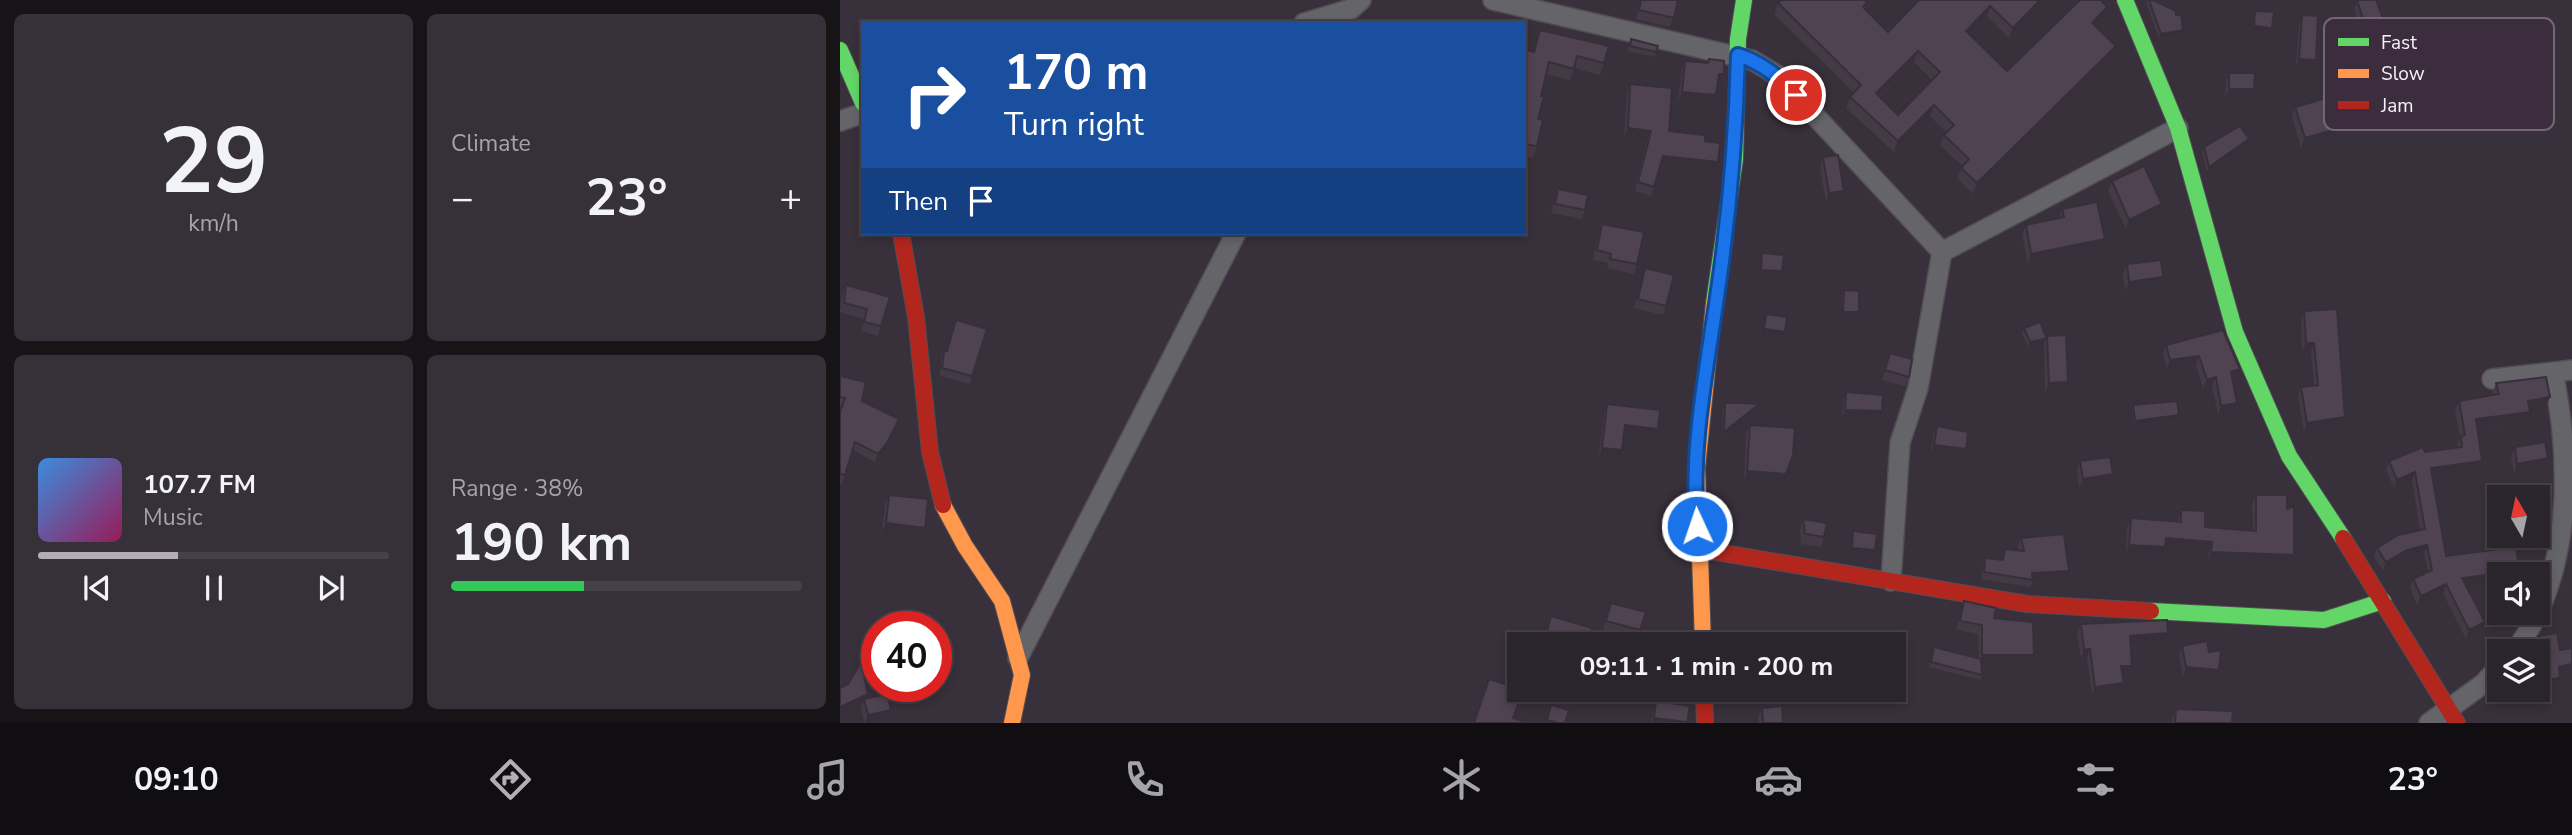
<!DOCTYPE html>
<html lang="en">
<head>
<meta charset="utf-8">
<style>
	:root { --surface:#2a242c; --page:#363038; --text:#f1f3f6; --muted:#a5a4a9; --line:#464148; --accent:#b4acb6 }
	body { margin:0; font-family:"Nunito Sans",sans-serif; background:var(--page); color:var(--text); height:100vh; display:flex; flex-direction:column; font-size:26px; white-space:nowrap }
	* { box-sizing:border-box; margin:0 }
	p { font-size:23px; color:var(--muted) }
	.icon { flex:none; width:38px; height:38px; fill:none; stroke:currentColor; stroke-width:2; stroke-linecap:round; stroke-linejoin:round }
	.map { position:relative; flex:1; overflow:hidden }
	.details { display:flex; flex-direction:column; gap:14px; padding:14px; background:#171418; width:840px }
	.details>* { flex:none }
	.guide { position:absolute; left:21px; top:21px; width:665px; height:214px; border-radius:0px; box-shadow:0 4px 10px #0003,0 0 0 2px var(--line); background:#1a4fa0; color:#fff; overflow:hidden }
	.needle { width:46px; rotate:351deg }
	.buttons { position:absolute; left:1647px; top:485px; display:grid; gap:14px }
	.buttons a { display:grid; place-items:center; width:63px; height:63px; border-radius:0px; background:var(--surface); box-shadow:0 4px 10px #0003,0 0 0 2px var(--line); font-size:35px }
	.speed { position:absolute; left:21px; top:611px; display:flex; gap:14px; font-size:35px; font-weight:700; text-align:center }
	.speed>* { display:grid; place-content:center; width:91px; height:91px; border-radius:50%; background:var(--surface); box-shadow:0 4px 10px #0003,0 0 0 2px var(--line); line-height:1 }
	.speed .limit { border:10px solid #d22; background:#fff; color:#111 }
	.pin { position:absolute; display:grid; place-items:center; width:60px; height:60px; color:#fff; margin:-30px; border:4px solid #fff; border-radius:50%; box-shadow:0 2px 7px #0007 }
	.me { position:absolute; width:77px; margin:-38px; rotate:357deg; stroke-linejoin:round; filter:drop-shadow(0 0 5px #0008) }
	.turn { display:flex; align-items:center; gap:24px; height:147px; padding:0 28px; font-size:32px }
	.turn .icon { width:91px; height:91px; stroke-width:2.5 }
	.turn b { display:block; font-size:49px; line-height:60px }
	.then { display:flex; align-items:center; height:66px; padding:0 28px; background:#0003; gap:14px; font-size:26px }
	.big { font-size:52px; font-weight:700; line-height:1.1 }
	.details .card { flex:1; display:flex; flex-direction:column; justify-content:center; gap:10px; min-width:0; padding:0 24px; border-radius:10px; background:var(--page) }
	.details .dial { align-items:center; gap:0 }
	.dial b { font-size:91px; line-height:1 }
	.song { display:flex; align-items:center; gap:21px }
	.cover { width:84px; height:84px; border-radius:10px; background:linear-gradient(135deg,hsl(210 70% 55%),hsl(330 70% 35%)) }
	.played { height:7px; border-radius:4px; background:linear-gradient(90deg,var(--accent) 40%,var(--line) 40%) }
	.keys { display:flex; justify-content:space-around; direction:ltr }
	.heat { display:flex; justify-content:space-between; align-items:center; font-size:38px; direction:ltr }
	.charge { height:10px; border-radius:5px; background:linear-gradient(90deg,#34c759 38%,var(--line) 0) }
	.details .tiles { flex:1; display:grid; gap:14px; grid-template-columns:repeat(2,1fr) }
	.trip { position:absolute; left:667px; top:632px; width:399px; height:70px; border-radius:0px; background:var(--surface); box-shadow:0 4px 10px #0003,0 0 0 2px var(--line); font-weight:700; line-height:70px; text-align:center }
	.menu { display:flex; height:112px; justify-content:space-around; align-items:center; background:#110e12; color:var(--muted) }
	.menu .icon { width:49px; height:49px }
	.menu .active { color:var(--accent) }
	.menu b { font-size:32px; color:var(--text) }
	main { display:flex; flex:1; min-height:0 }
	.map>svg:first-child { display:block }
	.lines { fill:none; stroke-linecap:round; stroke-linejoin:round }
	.street-casing { stroke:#524c54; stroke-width:22 }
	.fast-casing { stroke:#524c54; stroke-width:18 }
	.slow-casing { stroke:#524c54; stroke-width:18 }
	.jam-casing { stroke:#524c54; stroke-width:18 }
	.street { stroke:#656469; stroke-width:19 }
	.fast { stroke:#63d668; stroke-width:16 }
	.slow { stroke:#ff974d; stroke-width:16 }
	.jam { stroke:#b3261e; stroke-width:16 }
	.wall { fill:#443a46; fill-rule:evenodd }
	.shaded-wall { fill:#372f39 }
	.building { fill:#4f4351; stroke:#372f39; stroke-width:2; fill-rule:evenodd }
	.route-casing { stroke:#114b97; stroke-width:18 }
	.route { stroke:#1a73e8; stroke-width:12 }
	.key { fill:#3b2d3d; stroke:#736775; stroke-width:2 }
	.key-label { font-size:19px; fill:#f7eff9 }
</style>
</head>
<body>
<main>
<section class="details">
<div class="tiles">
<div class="card dial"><b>29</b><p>km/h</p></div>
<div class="card"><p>Climate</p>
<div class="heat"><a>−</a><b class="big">23°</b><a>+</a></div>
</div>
<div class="card">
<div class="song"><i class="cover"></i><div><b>107.7 FM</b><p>Music</p></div></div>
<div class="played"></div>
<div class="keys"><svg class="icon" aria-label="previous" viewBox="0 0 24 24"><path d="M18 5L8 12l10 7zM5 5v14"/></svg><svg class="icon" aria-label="pause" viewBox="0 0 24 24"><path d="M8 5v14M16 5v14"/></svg><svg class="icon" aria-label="next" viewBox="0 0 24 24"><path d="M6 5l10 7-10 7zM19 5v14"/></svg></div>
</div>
<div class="card"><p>Range · 38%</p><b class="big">190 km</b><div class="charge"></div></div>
</div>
</section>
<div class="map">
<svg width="1732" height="723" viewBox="0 0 1732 723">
	<rect width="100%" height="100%" fill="#38303a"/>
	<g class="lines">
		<defs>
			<path id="street" d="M653,0L912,60L937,75L1102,252
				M464,23L511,9L521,0
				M0,121L23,113
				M1102,252L1338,128
				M1652,379L1732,370
				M1051,581L1060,443L1078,388L1102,252
				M1675,651C1732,575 1732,465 1713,372
				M178,658L396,233
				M1589,723L1643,684L1659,667"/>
			<path id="fast" d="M1285,0L1338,128L1395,332L1449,456L1503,538
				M0,50L23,103
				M874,303L895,159L898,39L904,0
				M1311,611L1484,620L1543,601"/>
			<path id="slow" d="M103,505L125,546L162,601L182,675L172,723
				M863,644L857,468L874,303"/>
			<path id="jam" d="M61,233L76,317L90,452L103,505
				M1503,538L1617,723
				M859,549L1187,604L1311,611
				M864,690L865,723"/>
		</defs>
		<use href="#street" class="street-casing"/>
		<use href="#fast" class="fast-casing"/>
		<use href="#slow" class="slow-casing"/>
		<use href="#jam" class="jam-casing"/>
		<use href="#street" class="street"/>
		<use href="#fast" class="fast"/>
		<use href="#slow" class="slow"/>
		<use href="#jam" class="jam"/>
	</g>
	<path class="wall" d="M800,0H838L830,27L796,19Z
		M1079,0H1204L1203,4L1169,38L1147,16L1129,34L1167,71L1264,17L1255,26L1272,56L1133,194L1117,178L1122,166L1100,145L1104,135L1106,132L1090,116L1054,152L1006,108L1010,97L1014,93L934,14L938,3L1027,2L1025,9L1048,32ZM1074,62L1092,80L1058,115L1040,97Z
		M1307,0H1313L1336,15L1341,35L1319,38L1306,2Z
		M1517,1L1550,37L1546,46L1529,52L1514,10Z
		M1462,15L1476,60L1473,69L1456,68L1459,25Z
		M700,30L764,63L760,75L734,68L730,80L706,74L701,96L698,119L697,146L693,158L684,156V49L693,52Z
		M791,39L818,46L815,57L788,51Z
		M869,59L884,74L881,83H878L876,95L873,105L838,101L842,70L845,61L867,63Z
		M1389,73L1411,99L1385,98L1386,82Z
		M1501,74L1542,108L1496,122L1494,138L1461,148L1452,117L1455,107L1501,94L1498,83Z
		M790,84L829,131L865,141L878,162L875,171L820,165L811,196L795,191L807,140L784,137L787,93Z
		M1409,139L1408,144L1367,172L1362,152L1364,147Z
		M983,157L1004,191L1000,201L986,203L980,167Z
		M1272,181L1322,204L1319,213L1286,229L1268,191Z
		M718,189L745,210L742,219L711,213Z
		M1222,209L1261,249L1188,263L1182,235L1186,225L1219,218Z
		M762,224L797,264L794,274L767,268L768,263L753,260L759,233Z
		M1287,264L1323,277L1320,286L1285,291L1283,274Z
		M805,268L826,306L823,315L794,308Z
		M6,285L41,326L38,336L21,331L24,319L0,312L2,295Z
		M1004,290L1017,317H1002V295Z
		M1464,311L1505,417L1502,426L1464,432L1458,396L1461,387L1474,385L1471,352H1462L1461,320Z
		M116,320L132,376L130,384L100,376L101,358L104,351H106Z
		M1184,328L1206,337L1225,392H1205L1204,344L1188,347L1182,333Z
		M1383,330L1397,377L1392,379L1394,412L1378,415L1372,385L1363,388L1356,365L1327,369L1323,353L1326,345Z
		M1050,353L1069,377L1066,386L1042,380Z
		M0,376L22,401L59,419L44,451L35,462L13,450L2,484L0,483V412L2,406H0Z
		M1656,383L1706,406L1690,409L1687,420L1637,428L1642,461L1639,470L1592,476L1606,556L1659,574V582L1627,586L1645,622L1641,631L1626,639L1603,593L1577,605L1570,588L1573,579L1588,572L1584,554L1563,558L1543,571L1534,557L1537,548L1580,530L1572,481L1554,488L1546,470L1549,461L1585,452L1618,448L1617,445L1620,437L1615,410L1619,401L1654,395L1653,392Z
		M1006,392L1039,421L1002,419L1003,401Z
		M885,403L919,404L917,409L882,437L883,408Z
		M767,404L818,429L815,439L783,435L778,459L759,457L764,414Z
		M1293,405L1337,419L1294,426L1292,410Z
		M910,425L943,483L904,480L906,434Z
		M1097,426L1122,459L1091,454L1093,435Z
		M1675,447L1705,468L1674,473L1671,457Z
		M1240,461L1269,484L1239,488L1237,470Z
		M49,495L82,537L42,533L45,504Z
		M1416,495L1447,509L1454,555L1450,564L1368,561L1369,551L1325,547L1322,556L1286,554L1287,527L1291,518L1338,521L1341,510L1365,527L1413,530L1412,504Z
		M963,519L984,537L981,547L961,544L960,529Z
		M1181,538L1226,579L1193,581L1190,587L1141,579L1143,565L1145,558L1162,559L1165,549L1179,551L1178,546Z
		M1124,601L1154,618L1194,655L1191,664H1141L1142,675L1141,680L1089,667L1094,647L1139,659L1138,634L1116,630Z
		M771,603L800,630L797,640L763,630Z
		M1241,624L1328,633L1325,641L1290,644L1289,674L1282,675L1284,683L1280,692L1252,695L1247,658L1241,659L1237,633Z
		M1698,636L1719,671V682L1698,686V662H1699L1696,641Z
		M1342,646L1369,652L1379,670L1375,680L1343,676L1339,655Z
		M0,688L28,694L27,698L51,710L47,719L30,723H24L21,708L23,703L0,714Z
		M816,701L850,706L847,723H811L813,711Z
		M922,708L943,723H919L918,717Z
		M1336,709L1392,723H1332V719Z"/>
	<path class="shaded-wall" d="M1200,0H1204L1203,4L1169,38L1173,28Z
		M1388,0H1410L1426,2L1423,11L1385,7Z
		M1150,6L1147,16L1122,41L1126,31Z
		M1267,7L1264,17L1248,33L1252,23Z
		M1414,26L1432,28L1430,33L1412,31Z
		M1343,30L1341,35L1319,38L1321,34Z
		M1550,37L1546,46L1529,52L1532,43Z
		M1276,46L1272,56L1133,194L1137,183Z
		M1078,51L1074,62L1032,104L1036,93Z
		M1459,59L1476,60L1473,69L1456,68Z
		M879,74H884L881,83H875Z
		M1389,89H1414L1411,99L1385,98Z
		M842,92L876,95L873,105L838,101Z
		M1545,99L1542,108L1490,124L1493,115Z
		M1094,105L1090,116L1054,152L1058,141Z
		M788,128L811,131L807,140L784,137Z
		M1497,129L1494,138L1461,148L1465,138Z
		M1409,139L1408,144L1367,172L1369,167Z
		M823,156L878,162L875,171L819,165Z
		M1004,191L1000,201L986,203L989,193Z
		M1322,204L1319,213L1286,229L1289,220Z
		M1265,239L1261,249L1188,263L1191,254Z
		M921,270L942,271L941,276L919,274Z
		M1323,277L1320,286L1285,291L1289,282Z
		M1003,312H1019L1017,317H1002Z
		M924,329L945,332L943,337L922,334Z
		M1205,339L1204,344L1188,347L1190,342Z
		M1466,343H1474L1471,352H1462Z
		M1359,356L1356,365L1327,369L1330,360Z
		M1400,369L1397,377L1388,380L1391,372Z
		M1376,377L1372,385L1363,388L1367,380Z
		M1228,382L1225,392H1205L1209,383Z
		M1710,397L1706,406L1685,410L1688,401Z
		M1397,403L1394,412L1378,415L1381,406Z
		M919,404L917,409L882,437L884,432Z
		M1005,410L1042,411L1039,421L1002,419Z
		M1690,412L1687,420L1633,428L1636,419Z
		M1339,415L1337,419L1294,426L1295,421Z
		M1505,417L1502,426L1464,432L1467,423Z
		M59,419L44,451L35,462L38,454Z
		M785,425L818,429L815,439L781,435Z
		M1094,445L1126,449L1122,459L1091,454Z
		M762,448L782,450L778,459L759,457Z
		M953,455L943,483L904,480L907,471Z
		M1708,458L1705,468L1674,473L1677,464Z
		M1642,461L1639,470L1587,477L1591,468Z
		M1575,472L1572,481L1554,488L1557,480Z
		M1273,474L1269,484L1239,488L1243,479Z
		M46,523L85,528L82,537L42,533Z
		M1326,538L1372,542L1369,551L1325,547L1322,556L1286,554L1289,545Z
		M1587,545L1584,554L1563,558L1543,571L1546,562L1567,550Z
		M1012,548L1035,550L1033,555L1010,553Z
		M1371,552L1454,555L1450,564L1368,561Z
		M1229,571L1226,579L1193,581L1192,573Z
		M1663,573L1659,574V582L1619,587L1622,578Z
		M1606,584L1603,593L1577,605L1581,596Z
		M1645,622L1641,631L1626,639L1629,630Z
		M1328,633L1325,641L1286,644L1290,636Z
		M1250,649L1247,658L1241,659L1244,650Z
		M1142,655H1194L1191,664H1139Z
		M1732,664V669L1717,671L1719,667Z
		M1281,666H1292L1289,674L1278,675Z
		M1346,667L1379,670L1375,680L1343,676Z
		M1720,678L1719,682L1698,686V681Z
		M1284,683L1280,692L1252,695L1255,687Z
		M28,694L25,702L24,699L23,703L0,714V707Z
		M51,710L47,719L30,723H25L28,715Z
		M814,718L847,722L812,723Z"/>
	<path class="building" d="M801,0H838L834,18L799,10Z
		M941,0H1025L1027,2L1023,7L1048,32L1079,0H1200L1173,28L1150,6L1126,31L1167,71L1240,0H1261L1267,7L1252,23L1276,46L1137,183L1121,168L1129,159L1104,135L1114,125L1094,105L1058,141L1010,97L1021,85L938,3ZM1078,51L1100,72L1058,115L1036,93Z
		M1309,0H1313L1336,11V15L1341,14L1343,30L1321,34Z
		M1519,0H1536L1550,37L1532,43L1517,1Z
		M1415,11L1434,12L1432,28L1414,26Z
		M1462,15L1478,16L1476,60L1459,59Z
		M700,30L769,46L764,63L737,56L734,69L709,62L701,96H704L698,119L703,120L697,146L684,144V97L686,88H684V49L694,52Z
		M791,39L818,46L816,52L790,46Z
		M869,59L884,61V74H879L876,95L842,92L845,61L868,63Z
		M1534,63L1545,99L1493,115L1497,129L1465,138L1455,107L1507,92L1501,74Z
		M1389,73H1415L1414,89H1389Z
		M790,84L832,88L829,131L865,135V141L880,143L878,162L823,156L814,187L798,182L811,131L788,128Z
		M1400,126L1409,139L1369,167L1364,147Z
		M998,155L1004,191L989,193L983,157Z
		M1304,166L1322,204L1289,220L1272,181Z
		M718,189L748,195L745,210L715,204Z
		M1257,202L1265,239L1191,254L1186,225L1224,217L1222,209Z
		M762,224L804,232L797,264L770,259L771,254L757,250Z
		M922,253L944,255L942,271L921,270Z
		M1321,260L1323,277L1289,282L1287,264Z
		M805,268L834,275L826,306L798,299Z
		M6,285L50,297L41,326L24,322L27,309L4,303Z
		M1004,290L1019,291V312H1003Z
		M1497,309L1505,417L1467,423L1461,387L1478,385L1474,343H1466L1464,311Z
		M926,314L947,317L945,332L924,329Z
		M116,320L147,329L132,376L102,368L104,351H107Z
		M1200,322L1206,337L1205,339L1190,342L1184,328Z
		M1383,330L1400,369L1391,372L1397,403L1381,406L1376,377L1367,380L1359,356L1330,360L1326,345Z
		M1226,335L1228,382L1209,383L1207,336Z
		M1050,353L1072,359L1069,377L1045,370Z
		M0,376L26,382L22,401L59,419L47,443L38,454L15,442L5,475L0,474V413L5,398L0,397Z
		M1706,377L1710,397L1688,401L1690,412L1636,419L1642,461L1591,468L1606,556L1676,547L1680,574L1663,573L1622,578L1645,622L1629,630L1606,584L1581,596L1573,579L1592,570L1587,545L1567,550L1546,562L1537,548L1558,535L1585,529L1575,472L1557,480L1549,461L1583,447L1585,452L1622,447L1621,436L1625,435L1619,401L1659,394L1656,383Z
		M1006,392L1043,395L1042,411L1005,410Z
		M1337,401L1339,415L1295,421L1293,405Z
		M885,403H902L919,404L884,432Z
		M767,404L820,410L818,429L785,425L782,450L762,448Z
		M910,425L955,428L953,455L946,474L907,471Z
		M1097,426L1128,432L1126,449L1094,445Z
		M1705,442L1708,458L1677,464L1675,447Z
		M1270,457L1273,474L1243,479L1240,461Z
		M49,495L88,499L85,528L46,523Z
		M1416,495H1447V509L1454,506V555L1371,552L1372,542L1326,538L1325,547L1289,545L1291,518L1341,522V510L1365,511V527L1416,531Z
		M963,519L987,523L984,537L965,534Z
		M1013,531L1037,534L1035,550L1012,548Z
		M1224,534L1229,571L1192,573L1193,580L1144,572L1145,558L1163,560L1165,549L1184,551L1181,538Z
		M1124,601L1156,608L1154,618L1193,622L1194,655H1142V625L1120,621Z
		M771,603L806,612L800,630L766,621Z
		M711,616L752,628L748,644H704Z
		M1327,620L1328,633L1290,636L1292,666H1281L1284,683L1255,687L1250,649L1244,650L1241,624Z
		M1717,633L1720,650L1732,648V664L1719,667L1720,678L1698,681V662L1701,661L1698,636Z
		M1367,641L1369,652L1381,650L1379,670L1346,667L1342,646Z
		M1094,647L1141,659L1142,675L1091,662Z
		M21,662L28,694L0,707V688L8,684Z
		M649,679L677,688L675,698L680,699L673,718L689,723H634Z
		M47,694L51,710L28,715L24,699Z
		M816,701L850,706L847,722L814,718Z
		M711,705L729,710L725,723H718L707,720Z
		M942,706L943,723H923L922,708Z
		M1336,709L1393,711L1392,723H1335Z"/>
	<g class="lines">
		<defs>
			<path id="route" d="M857,526C850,444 868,363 879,283C890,207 896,132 898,55C922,63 938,76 956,95"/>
		</defs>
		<use href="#route" class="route-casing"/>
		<use href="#route" class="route"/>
	</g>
	<rect x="1484" y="18" width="230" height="112" rx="10" class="key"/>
	<rect x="1498" y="38" width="31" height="8" fill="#63d668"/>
	<rect x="1498" y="69" width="31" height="9" fill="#ff974d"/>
	<rect x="1498" y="101" width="31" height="8" fill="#b3261e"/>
	<g class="key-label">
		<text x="1541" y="49">Fast</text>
		<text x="1541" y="80">Slow</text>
		<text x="1541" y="112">Jam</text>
	</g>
</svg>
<div class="buttons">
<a><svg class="needle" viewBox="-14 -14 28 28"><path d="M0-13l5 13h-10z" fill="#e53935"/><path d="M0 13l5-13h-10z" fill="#a5a4a9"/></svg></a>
<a><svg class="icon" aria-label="sound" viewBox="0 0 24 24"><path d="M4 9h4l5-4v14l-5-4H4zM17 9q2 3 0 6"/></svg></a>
<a><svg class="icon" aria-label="layers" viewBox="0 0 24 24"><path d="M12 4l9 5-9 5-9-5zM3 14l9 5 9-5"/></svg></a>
</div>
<div class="speed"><div class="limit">40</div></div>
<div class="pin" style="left:956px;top:95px;background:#d93025"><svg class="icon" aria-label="arrive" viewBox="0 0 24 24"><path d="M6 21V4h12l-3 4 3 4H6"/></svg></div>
<svg class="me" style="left:857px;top:526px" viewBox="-20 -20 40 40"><circle r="17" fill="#1a73e8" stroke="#fff" stroke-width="3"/><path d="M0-11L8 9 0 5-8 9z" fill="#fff"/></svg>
<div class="trip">09:11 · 1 min · 200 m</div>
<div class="guide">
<div class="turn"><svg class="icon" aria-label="right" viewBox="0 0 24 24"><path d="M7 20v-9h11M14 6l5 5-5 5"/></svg><div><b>170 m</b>Turn right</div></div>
<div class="then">Then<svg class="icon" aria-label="arrive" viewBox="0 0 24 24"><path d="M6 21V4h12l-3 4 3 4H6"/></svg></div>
</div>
</div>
</main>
<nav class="menu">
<b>09:10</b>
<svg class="icon active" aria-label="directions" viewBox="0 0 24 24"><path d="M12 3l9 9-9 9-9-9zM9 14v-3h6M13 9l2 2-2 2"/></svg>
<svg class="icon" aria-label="music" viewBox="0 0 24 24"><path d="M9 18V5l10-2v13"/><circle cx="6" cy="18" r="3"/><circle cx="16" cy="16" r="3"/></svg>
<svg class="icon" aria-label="phone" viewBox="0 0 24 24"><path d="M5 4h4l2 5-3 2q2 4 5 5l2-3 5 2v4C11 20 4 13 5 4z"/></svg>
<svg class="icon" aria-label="climate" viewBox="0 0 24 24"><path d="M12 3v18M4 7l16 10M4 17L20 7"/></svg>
<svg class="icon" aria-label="car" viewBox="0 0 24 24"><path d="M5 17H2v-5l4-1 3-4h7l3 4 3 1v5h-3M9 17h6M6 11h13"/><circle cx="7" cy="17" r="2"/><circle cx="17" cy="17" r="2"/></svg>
<svg class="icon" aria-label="filters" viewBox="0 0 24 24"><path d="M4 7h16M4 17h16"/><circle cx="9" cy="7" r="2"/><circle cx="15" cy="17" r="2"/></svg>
<b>23°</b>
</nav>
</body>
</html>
